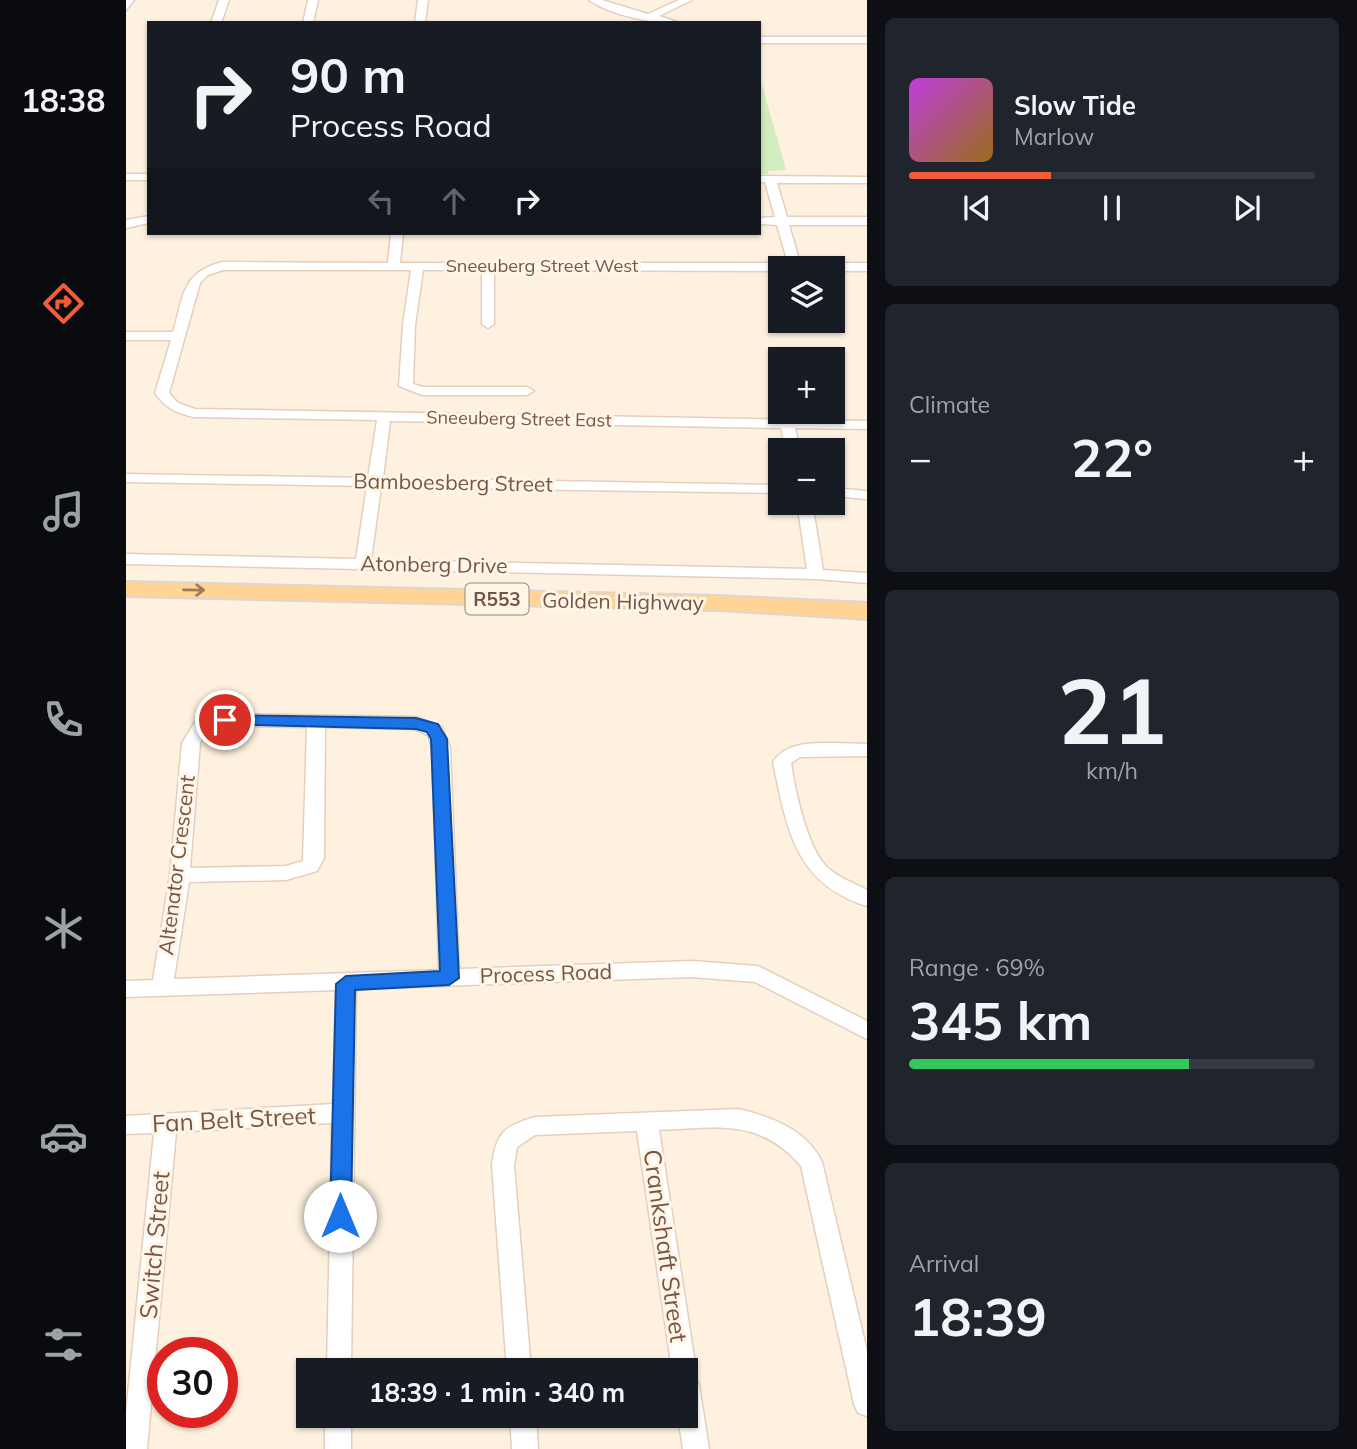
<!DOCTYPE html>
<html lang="en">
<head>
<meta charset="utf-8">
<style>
	:root { --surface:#171b24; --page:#20242c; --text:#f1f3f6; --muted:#9ea1a6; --line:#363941; --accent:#f25c3a }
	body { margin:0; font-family:Mulish,sans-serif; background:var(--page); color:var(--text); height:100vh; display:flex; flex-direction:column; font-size:26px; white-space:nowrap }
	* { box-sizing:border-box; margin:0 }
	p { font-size:23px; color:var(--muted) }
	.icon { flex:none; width:38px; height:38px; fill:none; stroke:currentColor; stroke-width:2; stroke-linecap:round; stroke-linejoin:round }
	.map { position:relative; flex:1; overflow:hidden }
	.drawer { display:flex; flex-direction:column; gap:18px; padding:18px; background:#0d0f14; width:490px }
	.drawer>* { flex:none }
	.top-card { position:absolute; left:21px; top:21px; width:614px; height:214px; border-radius:0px; box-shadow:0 2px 5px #0004; background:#171b24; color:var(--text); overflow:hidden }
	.tools { position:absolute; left:642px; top:256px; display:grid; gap:14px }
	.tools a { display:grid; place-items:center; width:77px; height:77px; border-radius:0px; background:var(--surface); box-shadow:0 2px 5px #0004; font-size:35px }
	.speed { position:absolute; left:21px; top:1337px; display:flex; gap:14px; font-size:35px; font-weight:700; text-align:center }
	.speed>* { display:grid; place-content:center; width:91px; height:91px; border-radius:50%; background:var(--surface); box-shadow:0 2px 5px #0004; line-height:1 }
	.speed .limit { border:10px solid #d22; background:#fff; color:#111 }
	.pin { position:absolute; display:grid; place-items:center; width:60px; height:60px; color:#fff; margin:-30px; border:4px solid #fff; border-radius:50%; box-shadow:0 2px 7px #0007 }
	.me { position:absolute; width:77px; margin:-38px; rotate:0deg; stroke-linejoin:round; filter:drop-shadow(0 0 5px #0008) }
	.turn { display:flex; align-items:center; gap:24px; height:147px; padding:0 28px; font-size:32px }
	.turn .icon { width:91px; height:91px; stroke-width:2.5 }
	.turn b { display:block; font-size:49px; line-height:60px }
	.lanes { display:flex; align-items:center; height:66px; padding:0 28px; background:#0003; justify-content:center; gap:35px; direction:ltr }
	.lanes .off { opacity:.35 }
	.big { font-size:52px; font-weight:700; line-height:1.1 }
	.drawer .tile { flex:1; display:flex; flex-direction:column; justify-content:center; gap:10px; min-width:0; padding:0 24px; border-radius:10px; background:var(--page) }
	.drawer .dial { align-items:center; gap:0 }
	.dial b { font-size:91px; line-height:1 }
	.song { display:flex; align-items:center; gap:21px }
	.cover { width:84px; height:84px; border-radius:10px; background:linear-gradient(135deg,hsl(290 70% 55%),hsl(40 70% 35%)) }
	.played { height:7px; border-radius:4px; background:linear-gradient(90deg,var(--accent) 35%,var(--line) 35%) }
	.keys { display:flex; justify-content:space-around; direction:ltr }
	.heat { display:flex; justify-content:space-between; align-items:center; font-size:38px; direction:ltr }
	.charge { height:10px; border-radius:5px; background:linear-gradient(90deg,#34c759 69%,var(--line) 0) }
	.trip { position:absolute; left:170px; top:1358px; width:402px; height:70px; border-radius:0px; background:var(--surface); box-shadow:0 2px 5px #0004; font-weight:700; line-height:70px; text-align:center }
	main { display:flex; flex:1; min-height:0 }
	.tabs { display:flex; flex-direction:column; width:126px; justify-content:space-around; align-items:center; background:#090b0e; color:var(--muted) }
	.tabs .icon { width:49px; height:49px }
	.tabs .current { color:var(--accent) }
	.tabs b { font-size:32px; color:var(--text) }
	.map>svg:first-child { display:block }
	.green { fill:#d2ecbd }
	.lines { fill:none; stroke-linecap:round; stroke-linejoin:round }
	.minor-casing { stroke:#e5cebe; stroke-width:3 }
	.primary-casing { stroke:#ded6d2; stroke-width:4 }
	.minor { fill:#fff; fill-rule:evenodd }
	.primary { fill:#ffd495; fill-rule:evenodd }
	.oneway { stroke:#9f7b5d }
	.route { fill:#1a73e8; stroke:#114b97; stroke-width:2 }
	.labels { text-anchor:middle; stroke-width:6; stroke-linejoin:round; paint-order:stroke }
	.far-street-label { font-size:18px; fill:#765545; stroke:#fff5e7 }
	.shield { fill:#fff5e7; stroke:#9f8576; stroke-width:2 }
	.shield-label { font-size:19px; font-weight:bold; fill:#765545 }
	.street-label { font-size:21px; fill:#765545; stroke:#fff5e7 }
	.near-street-label { font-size:24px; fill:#765545; stroke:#fff5e7 }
</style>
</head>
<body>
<main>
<nav class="tabs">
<b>18:38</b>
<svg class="icon current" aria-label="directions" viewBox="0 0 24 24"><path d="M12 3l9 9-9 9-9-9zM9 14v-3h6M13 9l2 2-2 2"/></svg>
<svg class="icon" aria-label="music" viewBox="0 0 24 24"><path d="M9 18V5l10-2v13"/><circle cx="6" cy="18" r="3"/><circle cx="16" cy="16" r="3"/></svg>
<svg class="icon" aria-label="phone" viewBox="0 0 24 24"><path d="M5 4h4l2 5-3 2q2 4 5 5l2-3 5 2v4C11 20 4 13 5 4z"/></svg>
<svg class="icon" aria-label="climate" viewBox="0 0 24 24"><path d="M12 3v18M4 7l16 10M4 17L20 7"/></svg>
<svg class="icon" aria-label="car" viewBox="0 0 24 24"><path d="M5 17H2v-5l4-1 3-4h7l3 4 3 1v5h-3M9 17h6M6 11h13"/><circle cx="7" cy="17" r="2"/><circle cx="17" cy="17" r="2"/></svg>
<svg class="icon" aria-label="filters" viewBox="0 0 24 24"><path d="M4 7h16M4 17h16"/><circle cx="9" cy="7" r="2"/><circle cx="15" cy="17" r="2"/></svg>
</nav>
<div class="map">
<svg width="741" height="1449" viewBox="0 0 741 1449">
	<rect width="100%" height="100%" fill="#fef1df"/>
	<path class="green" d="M634,78L660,170L642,171V174H634Z"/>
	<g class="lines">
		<defs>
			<path id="minor" d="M0,0H8L0,10Z
				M93,0H103L95,23H85Z
				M182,0H192L187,23H177Z
				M292,0H302L299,23H289Z
				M463,0H476L522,14L553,0H566L533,16L554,23C526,23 486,16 463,0Z
				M634,37H741V43H634Z
				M0,174H23V180H0Z
				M634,176L741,177V183H651L661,217H741V225H663L674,263H741V271H707V268H654V271L368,270V324L362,328L356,324V270H297L289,325L287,384L297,387H401L408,391L401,395H296L273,386L277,325L285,270H97L82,275L74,283L43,393L52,403L69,409L741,421V429L669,428L674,450H660L655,428L264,421L257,478L654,485V493L255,487L245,560L681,569L671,502H686L697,570L741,573V583L690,579L0,564V554L230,559L241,486L0,482V474L242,478L251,420L68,417C50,413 40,408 29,393L45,340H0V332H47C58,296 55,273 96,262L262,263L265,233H277L274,263H662L651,225L634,224V218L649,217L639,182H634Z
				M23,216V223L0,228V220Z
				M707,488L741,491V499L707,496Z
				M99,714L290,717L316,727L324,747L333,969L566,961L632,966L741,1021V1039L629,982L566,977L230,989L225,1370H201L206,1123L50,1132L21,1449H0V1414L28,1133L0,1134V1116L207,1104L210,990L0,997V981L27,980L44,875L56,743L69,722ZM99,726L181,727L177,861L160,866L64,868L74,743L81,730ZM199,727L288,729L302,735L306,747L313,970L48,979L63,882L160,880L191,871L198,858Z
				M708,743L741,744V756L674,757L665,763C669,790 681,849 702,868C713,878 728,883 741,890V906C673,885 662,835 649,772L647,762C660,742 686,743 708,743Z
				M612,1109C644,1116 681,1130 696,1162L741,1351V1416L732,1413L728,1404L675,1166C633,1117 590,1128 533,1130L570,1370L568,1376L573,1385L583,1449H557L552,1416H560V1370H546L511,1131L409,1135L391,1147L388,1165L405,1370H381L366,1165C370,1133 378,1126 409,1117Z
				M199,1416H225V1449H199Z
				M384,1416H410L412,1449H386Z"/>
			<path id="primary" d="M0,582L593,596L741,603V619L593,610L0,596Z"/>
		</defs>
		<use href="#minor" class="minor-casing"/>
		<use href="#primary" class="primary-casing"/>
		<use href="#minor" class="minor"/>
		<use href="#primary" class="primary"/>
	</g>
	<defs><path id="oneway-shaft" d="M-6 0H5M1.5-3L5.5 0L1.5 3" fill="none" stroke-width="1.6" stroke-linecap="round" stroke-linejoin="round" transform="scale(1.75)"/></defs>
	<use class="oneway" href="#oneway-shaft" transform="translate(68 590) rotate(1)"/>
	<path class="route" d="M99,715L290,718L312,724L321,739L333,978L323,985L229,990L225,1216L222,1223L214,1225L207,1223L204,1216L210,984L220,976L314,971L305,739L301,732L290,729L93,724L91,720Z"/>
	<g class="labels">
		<g class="far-street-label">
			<text x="416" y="272">Sneeuberg Street West</text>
			<text transform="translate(393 419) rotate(1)" y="6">Sneeuberg Street East</text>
		</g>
		<rect class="shield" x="339.5" y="583.5" width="63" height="31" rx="5"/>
		<g class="shield-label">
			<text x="371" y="606">R553</text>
		</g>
		<g class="street-label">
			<text transform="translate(327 483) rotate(1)" y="7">Bamboesberg Street</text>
			<text transform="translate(308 565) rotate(1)" y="7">Atonberg Drive</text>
			<text transform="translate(497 602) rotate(1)" y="7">Golden Highway</text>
			<text transform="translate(51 865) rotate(-83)" y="7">Altenator Crescent</text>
			<text transform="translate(420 974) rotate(-2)" y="7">Process Road</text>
		</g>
		<g class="near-street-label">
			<text transform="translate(108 1120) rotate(-3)" y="8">Fan Belt Street</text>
			<text transform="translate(29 1245) rotate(-85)" y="8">Switch Street</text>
			<text transform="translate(539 1246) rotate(82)" y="8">Crankshaft Street</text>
		</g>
	</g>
</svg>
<div class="tools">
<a><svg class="icon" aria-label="layers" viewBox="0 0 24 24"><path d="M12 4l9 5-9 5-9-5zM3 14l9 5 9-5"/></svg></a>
<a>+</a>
<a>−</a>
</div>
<div class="speed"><div class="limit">30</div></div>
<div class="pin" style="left:99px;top:720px;background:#d93025"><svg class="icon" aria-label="arrive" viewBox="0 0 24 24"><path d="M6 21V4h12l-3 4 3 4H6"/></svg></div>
<svg class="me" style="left:214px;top:1216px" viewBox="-20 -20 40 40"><circle r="19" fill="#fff"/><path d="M0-13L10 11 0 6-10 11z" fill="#1a73e8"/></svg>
<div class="trip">18:39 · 1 min · 340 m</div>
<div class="top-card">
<div class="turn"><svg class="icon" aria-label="right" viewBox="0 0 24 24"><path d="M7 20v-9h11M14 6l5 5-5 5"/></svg><div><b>90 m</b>Process Road</div></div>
<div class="lanes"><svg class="icon off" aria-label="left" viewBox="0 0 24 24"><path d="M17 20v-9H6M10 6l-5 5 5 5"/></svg><svg class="icon off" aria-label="ahead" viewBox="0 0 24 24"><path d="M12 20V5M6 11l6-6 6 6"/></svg><svg class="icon" aria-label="right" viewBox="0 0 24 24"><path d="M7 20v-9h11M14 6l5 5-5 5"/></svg></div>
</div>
</div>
<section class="drawer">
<div class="tile">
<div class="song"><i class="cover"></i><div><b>Slow Tide</b><p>Marlow</p></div></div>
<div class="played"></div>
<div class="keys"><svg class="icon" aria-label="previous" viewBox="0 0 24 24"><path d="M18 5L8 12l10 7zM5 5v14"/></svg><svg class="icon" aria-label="pause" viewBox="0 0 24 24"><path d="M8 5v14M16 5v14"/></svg><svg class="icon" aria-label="next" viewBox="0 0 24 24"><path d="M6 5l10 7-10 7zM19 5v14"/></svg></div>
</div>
<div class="tile"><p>Climate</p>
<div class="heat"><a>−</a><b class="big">22°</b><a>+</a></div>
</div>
<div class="tile dial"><b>21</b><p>km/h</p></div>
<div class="tile"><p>Range · 69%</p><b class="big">345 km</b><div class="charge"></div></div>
<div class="tile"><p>Arrival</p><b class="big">18:39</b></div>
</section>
</main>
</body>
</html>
